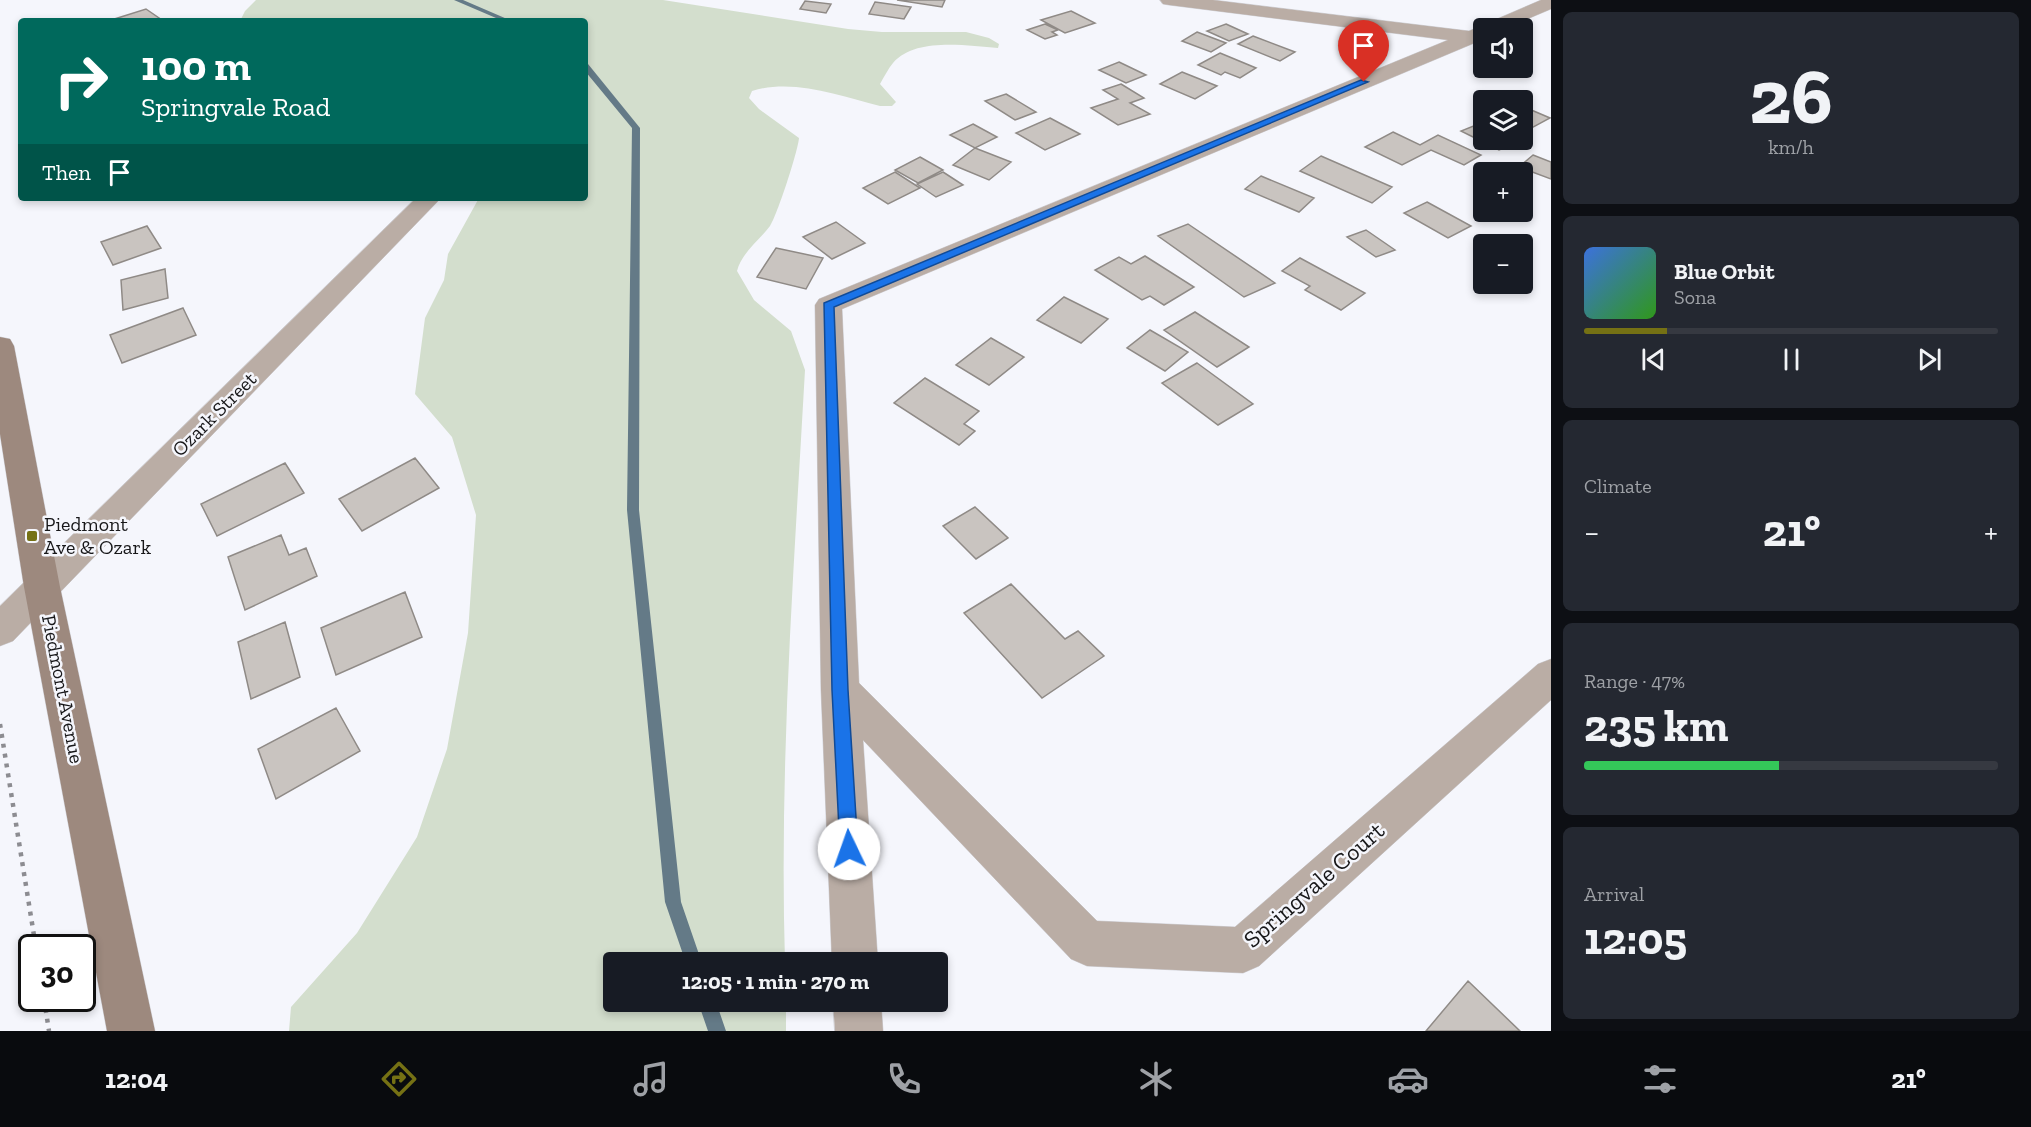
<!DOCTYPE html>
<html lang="en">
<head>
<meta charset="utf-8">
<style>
	:root { --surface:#171b24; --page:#242831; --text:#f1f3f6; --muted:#9ea1a6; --line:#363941; --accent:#757114 }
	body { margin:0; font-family:"Zilla Slab",serif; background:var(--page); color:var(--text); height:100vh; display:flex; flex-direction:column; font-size:22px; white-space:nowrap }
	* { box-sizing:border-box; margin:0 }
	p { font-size:20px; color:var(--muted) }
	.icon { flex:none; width:33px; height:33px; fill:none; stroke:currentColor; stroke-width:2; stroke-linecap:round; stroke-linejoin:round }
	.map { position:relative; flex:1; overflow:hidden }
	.sheet { display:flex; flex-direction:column; gap:12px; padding:12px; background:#0d0f14; width:480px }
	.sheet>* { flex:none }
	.guide { position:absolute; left:18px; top:18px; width:570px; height:183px; border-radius:6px; box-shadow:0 3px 9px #0003; background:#00695c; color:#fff; overflow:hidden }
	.controls { position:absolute; left:1473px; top:18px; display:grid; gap:12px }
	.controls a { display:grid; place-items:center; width:60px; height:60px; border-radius:6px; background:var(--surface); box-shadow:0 3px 9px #0003; font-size:30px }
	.speed { position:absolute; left:18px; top:934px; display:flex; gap:12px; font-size:30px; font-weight:700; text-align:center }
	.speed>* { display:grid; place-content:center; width:78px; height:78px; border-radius:50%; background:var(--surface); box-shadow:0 3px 9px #0003; line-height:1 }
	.speed .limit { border:3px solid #111; border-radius:9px; background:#fff; color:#111 }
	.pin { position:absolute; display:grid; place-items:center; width:51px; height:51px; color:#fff; margin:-62px -26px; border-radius:50% 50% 50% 0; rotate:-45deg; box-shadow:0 0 6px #0007 }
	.pin .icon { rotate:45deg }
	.me { position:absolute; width:66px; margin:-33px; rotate:357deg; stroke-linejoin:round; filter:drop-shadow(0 0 4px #0008) }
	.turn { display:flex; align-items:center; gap:21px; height:126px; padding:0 24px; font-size:27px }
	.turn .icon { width:78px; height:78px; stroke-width:2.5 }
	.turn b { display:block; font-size:42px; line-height:51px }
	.then { display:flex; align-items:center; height:57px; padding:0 24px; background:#0003; gap:12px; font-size:22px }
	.big { font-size:45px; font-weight:700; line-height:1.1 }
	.sheet .tile { flex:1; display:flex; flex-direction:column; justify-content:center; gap:9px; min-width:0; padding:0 21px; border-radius:9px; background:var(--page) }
	.sheet .dial { align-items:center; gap:0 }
	.dial b { font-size:78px; line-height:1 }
	.song { display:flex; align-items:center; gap:18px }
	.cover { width:72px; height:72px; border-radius:9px; background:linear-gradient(135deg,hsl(220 70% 55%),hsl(110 70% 35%)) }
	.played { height:6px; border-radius:3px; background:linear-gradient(90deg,var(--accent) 20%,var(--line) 20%) }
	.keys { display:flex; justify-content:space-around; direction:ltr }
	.heat { display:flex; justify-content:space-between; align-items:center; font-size:33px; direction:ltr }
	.charge { height:9px; border-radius:4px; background:linear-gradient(90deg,#34c759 47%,var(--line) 0) }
	.trip { position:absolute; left:603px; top:952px; width:345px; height:60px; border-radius:6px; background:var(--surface); box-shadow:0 3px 9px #0003; font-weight:700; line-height:60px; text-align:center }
	.dock { display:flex; height:96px; justify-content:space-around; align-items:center; background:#090b0e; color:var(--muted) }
	.dock .icon { width:42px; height:42px }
	.dock .selected { color:var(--accent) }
	.dock b { font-size:27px; color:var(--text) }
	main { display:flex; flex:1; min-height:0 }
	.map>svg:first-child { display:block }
	.green { fill:#d3decd }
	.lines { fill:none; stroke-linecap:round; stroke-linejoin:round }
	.stream { fill:#647a87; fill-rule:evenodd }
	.building { fill:#c9c4c0; stroke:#8f8a86; stroke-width:1.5 }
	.minor-casing { stroke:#d1d2d8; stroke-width:1 }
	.secondary-casing { stroke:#d1d2d8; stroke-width:1 }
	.path { stroke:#8c8c91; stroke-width:4.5; stroke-dasharray:4 6; stroke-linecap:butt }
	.minor { fill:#baada5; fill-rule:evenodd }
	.secondary { fill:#9d897e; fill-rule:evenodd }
	.route { fill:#1a73e8; stroke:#114b97; stroke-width:1.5 }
	.poi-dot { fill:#757114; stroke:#f5f6fc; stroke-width:2 }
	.labels { text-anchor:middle; stroke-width:5; stroke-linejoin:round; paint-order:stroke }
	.street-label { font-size:20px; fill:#171719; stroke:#f5f6fc }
	.poi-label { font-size:20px; fill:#171719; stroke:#f5f6fc; text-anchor:start }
	.near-street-label { font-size:24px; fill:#171719; stroke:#f5f6fc }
</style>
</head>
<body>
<main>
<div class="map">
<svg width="1551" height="1031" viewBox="0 0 1551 1031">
	<rect width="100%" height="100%" fill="#f5f6fc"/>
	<path class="green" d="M256,0H663L848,29L882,32H966L989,38L999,44L998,48C966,46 916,37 893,63C888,69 884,77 880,84L896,102L892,106H880C840,96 794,78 752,91L749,98L759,109L799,138C798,151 777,216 770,226C759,241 742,252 737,271L754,300L791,331L805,370C794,567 779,765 785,963H614V1002H786V1031H289L291,1007L357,933L417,837L447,749L468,633L476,515L452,437L415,394L425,318L444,280L448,254L479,198H585V21H240L245,11Z"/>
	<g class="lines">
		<path class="stream" d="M454,0H463L512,21H503Z
			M585,64H588L640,128L639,510L681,902L702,963H686L665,902L627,510L632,128L585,71Z
			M698,1002H716L726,1031H708Z"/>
	</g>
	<path class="building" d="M897,0H945L942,7Z
		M805,1L831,4L826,13L800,9Z
		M875,2L911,7L904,19L869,14Z
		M146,9L159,18L149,21H108Z
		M1071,11L1095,23L1065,33L1041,20Z
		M1045,24L1058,30L1052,32L1057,35L1045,39L1027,30Z
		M1226,24L1248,34L1229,41L1207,31Z
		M1197,32L1226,43L1211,52L1182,41Z
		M1253,36L1295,52L1280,61L1238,44Z
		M1220,53L1256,68L1240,78L1225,72L1221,75L1198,65Z
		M1119,62L1146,75L1126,83L1099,70Z
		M1182,72L1217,86L1195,99L1160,84Z
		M1121,84L1144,98L1130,103L1150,114L1118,125L1091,108L1118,99L1103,90Z
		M1006,94L1036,112L1015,120L985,101Z
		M1522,106L1550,118L1524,132L1522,131Z
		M1050,118L1080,134L1045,150L1016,133Z
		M1481,123L1484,124V140L1519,142L1499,150L1461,131Z
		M973,124L997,137L975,148L950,135Z
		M1393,132L1420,145L1438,135L1481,155L1464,165L1431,150L1402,165L1365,147Z
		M975,148L1011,162L989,180L953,165Z
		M1533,155L1551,162V179L1519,167Z
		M1321,156L1392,187L1372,203L1300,171Z
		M920,157L943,170L918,183L895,170Z
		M895,172L920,188L888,204L863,188Z
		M943,172L963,185L936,197L917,184Z
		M1261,176L1314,198L1299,212L1245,189Z
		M1427,202L1471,226L1448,238L1404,213Z
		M836,222L865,243L832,259L803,237Z
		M1188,224L1275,283L1244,297L1158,236Z
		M147,226L161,248L113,265L101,242Z
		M1366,230L1395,250L1376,257L1347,237Z
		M776,248L823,258L806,289L757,277Z
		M1145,256L1194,287L1164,305L1150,296L1142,300L1095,270L1119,257L1131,264Z
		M1300,258L1365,293L1341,310L1305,290L1310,286L1282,271Z
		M165,269L168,298L123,310L121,280Z
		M1064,297L1108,319L1081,343L1037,320Z
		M183,308L196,335L122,363L110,335Z
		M1195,312L1249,347L1217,367L1164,330Z
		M1150,330L1188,352L1165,371L1127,348Z
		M991,338L1024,357L989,385L956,365Z
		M1197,363L1253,404L1218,425L1162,383Z
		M925,378L979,411L964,424L975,431L959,445L894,403Z
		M415,458L439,488L362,531L339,499Z
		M285,463L304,493L217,536L201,504Z
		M975,507L1008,538L976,559L943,526Z
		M281,535L289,555L306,548L317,576L245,610L228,557Z
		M1011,584L1065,639L1078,631L1104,656L1042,698L964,613Z
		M405,592L422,637L336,675L321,628Z
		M285,622L300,677L251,699L238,642Z
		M336,708L360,751L276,799L258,749Z
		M1468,981L1520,1031H1426Z"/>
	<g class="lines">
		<defs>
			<path id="minor" d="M1160,0H1213L1469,31L1541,0H1551V9L1506,28H1484V39L842,309L859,683L1097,921L1235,927L1538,664L1551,659V700L1259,966L1243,973L1087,966L1071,959L863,740L878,963H832L821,690L815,305L819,299L1448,40L1169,5L1163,4Z
				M416,198H441L13,641L0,646V606Z
				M833,1002H881L883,1031H835Z"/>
			<path id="secondary" d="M0,337L10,339L14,346L60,587L155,1031H107L24,587L0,434Z"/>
		</defs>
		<use href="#minor" class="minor-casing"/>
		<use href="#secondary" class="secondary-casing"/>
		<path class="path" d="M0,724L36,948
			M44,999L49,1031"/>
		<use href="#minor" class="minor"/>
		<use href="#secondary" class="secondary"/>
	</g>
	<path class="route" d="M1361,80L1368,82L834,307L848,690L858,849L855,856L849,858L843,856L840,849L832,690L824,303Z"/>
	<rect class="poi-dot" x="26" y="530" width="12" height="12" rx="3"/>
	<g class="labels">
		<g class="street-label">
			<text transform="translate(214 414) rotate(-45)" y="7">Ozark Street</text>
			<text transform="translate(63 689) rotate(79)" y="7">Piedmont Avenue</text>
		</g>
		<g class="poi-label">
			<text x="44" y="531">Piedmont<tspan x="44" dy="23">Ave &amp; Ozark</tspan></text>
		</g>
		<g class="near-street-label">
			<text transform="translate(1314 885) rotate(-41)" y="8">Springvale Court</text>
		</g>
	</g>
</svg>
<div class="controls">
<a><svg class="icon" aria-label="sound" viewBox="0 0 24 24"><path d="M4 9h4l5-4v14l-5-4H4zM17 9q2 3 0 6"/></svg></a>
<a><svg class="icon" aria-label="layers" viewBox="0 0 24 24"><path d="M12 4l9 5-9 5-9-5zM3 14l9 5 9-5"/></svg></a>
<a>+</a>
<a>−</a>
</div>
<div class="speed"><div class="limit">30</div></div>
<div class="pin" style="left:1364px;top:82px;background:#d93025"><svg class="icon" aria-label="arrive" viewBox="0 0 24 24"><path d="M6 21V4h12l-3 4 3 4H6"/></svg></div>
<svg class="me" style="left:849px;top:849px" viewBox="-20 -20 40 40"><circle r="19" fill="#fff"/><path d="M0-13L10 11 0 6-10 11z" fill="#1a73e8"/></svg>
<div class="trip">12:05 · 1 min · 270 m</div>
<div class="guide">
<div class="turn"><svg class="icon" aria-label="right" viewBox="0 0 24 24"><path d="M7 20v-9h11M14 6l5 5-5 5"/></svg><div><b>100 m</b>Springvale Road</div></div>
<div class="then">Then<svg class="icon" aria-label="arrive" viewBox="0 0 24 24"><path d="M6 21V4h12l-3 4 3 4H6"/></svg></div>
</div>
</div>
<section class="sheet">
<div class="tile dial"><b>26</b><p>km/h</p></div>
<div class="tile">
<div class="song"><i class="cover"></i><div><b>Blue Orbit</b><p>Sona</p></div></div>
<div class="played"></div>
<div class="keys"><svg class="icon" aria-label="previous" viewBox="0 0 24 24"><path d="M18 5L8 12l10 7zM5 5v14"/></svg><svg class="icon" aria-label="pause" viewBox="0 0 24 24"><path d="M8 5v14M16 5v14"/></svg><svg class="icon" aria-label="next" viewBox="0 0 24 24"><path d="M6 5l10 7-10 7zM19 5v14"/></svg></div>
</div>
<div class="tile"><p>Climate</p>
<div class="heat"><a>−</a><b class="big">21°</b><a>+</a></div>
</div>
<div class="tile"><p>Range · 47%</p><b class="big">235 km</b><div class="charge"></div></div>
<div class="tile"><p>Arrival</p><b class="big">12:05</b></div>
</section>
</main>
<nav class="dock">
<b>12:04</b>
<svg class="icon selected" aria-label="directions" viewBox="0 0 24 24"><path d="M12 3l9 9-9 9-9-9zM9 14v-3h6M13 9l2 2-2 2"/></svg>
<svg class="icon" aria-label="music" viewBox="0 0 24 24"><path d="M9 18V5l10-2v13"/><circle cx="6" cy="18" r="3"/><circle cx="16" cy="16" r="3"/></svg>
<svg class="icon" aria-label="phone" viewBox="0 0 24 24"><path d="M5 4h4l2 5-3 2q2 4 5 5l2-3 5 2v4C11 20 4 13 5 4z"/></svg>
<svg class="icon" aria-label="climate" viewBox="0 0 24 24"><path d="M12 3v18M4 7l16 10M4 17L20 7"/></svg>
<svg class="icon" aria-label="car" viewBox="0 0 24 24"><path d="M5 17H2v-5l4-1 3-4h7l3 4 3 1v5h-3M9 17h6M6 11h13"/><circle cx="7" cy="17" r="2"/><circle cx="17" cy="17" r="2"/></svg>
<svg class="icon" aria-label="filters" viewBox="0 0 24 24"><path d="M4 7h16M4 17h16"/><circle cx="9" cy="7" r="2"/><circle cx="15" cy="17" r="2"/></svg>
<b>21°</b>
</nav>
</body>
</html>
